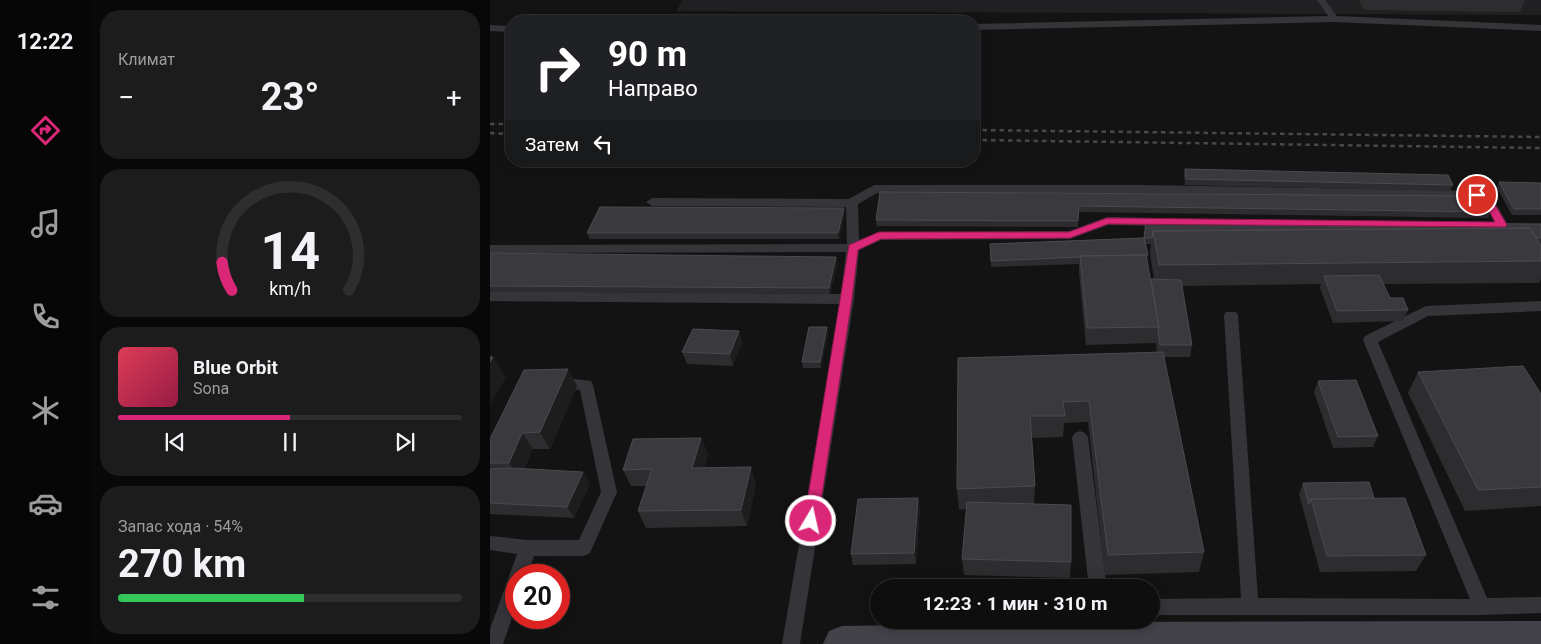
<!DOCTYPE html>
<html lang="ru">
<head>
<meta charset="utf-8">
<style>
	:root { --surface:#0e0e0f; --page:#1c1c1d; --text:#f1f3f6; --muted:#9b9c9e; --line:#2e2e2f; --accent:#db2777 }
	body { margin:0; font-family:Roboto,sans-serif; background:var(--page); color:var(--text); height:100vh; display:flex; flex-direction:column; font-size:19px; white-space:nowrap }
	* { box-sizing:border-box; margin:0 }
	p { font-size:16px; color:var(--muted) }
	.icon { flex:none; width:28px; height:28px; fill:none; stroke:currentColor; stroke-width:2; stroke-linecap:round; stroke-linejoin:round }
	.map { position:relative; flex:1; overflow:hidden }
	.drawer { display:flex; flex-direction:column; gap:10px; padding:10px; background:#080808; width:400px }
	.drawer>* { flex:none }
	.banner { position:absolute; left:15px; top:15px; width:475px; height:152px; border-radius:20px; box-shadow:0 2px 12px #0003,0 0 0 1px var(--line); background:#202124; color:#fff; overflow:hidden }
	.speed { position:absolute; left:15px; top:564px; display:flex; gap:10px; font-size:25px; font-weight:700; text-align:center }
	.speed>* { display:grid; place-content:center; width:65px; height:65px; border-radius:50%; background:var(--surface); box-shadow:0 2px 12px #0003,0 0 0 1px var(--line); line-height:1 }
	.speed .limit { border:8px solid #d22; background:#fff; color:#111 }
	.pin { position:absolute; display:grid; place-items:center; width:42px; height:42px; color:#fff; margin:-21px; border:2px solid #fff; border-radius:50%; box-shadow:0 1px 5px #0007 }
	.me { position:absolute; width:55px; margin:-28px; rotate:9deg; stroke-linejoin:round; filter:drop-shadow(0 0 4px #0008) }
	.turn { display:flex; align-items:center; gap:18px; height:105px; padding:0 20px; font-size:22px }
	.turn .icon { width:65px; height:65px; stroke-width:2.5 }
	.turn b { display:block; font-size:35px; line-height:42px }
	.then { display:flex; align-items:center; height:48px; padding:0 20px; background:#0003; gap:10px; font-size:19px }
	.big { font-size:38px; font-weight:700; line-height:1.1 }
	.drawer .widget { flex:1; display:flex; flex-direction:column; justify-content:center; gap:8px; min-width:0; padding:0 18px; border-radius:20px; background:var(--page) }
	.drawer .dial { align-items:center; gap:0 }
	.dial svg { height:130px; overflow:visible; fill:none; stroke:var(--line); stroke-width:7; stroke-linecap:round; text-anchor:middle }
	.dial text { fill:var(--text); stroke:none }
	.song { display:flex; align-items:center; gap:15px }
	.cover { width:60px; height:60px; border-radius:8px; background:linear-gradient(135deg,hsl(350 70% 55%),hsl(340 70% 35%)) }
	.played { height:5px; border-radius:2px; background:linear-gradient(90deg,var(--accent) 50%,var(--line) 50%) }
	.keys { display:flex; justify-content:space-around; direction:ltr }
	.heat { display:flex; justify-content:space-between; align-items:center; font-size:28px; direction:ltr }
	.charge { height:8px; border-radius:4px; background:linear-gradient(90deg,#34c759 54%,var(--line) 0) }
	.trip { position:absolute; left:380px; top:579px; width:290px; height:50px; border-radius:25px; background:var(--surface); box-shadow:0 2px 12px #0003,0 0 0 1px var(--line); font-weight:700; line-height:50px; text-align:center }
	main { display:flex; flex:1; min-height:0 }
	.tabs { display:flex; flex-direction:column; width:90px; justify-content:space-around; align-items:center; background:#060606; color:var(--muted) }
	.tabs .icon { width:35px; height:35px }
	.tabs .current { color:var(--accent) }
	.tabs b { font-size:22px; color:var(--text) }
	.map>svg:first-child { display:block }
	.built { fill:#201f21 }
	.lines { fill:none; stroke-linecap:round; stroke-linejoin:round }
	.lane { fill:#353439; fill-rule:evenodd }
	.secondary { fill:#434249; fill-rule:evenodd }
	.rail { stroke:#48474e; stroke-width:2.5; stroke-dasharray:4.5 4; stroke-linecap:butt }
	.wall { fill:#2d2c2f; fill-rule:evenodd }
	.shaded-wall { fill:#1d1d1e }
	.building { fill:#3a393d; stroke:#4b4a50 }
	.route { fill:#db2777; stroke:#8e194d }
</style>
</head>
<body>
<main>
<nav class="tabs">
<b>12:22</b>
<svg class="icon current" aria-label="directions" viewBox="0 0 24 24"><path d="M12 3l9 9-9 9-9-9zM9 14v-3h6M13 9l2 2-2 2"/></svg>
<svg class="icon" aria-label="music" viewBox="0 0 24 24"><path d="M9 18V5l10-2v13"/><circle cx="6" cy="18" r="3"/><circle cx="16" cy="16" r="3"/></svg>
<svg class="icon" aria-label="phone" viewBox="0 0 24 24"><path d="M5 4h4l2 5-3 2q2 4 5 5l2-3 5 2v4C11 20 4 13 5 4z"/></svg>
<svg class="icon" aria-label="climate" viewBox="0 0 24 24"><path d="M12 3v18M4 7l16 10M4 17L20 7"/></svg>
<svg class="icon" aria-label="car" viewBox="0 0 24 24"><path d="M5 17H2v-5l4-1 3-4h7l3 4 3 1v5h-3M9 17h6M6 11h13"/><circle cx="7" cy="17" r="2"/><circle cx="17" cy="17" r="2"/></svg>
<svg class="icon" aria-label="filters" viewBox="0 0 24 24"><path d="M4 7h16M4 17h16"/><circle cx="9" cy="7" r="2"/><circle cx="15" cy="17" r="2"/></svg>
</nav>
<section class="drawer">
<div class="widget"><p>Климат</p>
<div class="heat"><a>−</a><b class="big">23°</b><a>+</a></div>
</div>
<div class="widget dial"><svg viewBox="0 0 100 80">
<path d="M14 69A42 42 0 1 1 86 69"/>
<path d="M14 69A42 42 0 0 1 8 52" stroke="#db2777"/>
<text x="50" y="56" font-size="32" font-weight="700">14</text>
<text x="50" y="72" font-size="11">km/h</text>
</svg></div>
<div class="widget">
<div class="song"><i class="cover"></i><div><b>Blue Orbit</b><p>Sona</p></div></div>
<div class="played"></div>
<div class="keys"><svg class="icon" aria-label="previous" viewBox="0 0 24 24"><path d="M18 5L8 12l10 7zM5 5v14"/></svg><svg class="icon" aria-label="pause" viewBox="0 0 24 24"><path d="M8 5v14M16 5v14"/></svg><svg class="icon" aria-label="next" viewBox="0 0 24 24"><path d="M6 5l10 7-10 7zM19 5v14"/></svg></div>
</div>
<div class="widget"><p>Запас хода · 54%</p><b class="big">270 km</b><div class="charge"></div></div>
</section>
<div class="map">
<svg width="1051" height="644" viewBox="0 0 1051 644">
	<rect width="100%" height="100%" fill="#131314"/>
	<path class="built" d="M193,0H1051V15L186,11Z"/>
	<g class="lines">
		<path class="lane" d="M827,0H835L847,16L1051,25V31L844,22L484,30V24L838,16Z
			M0,25L21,26V32L0,31Z
			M384,185H653L987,191L1005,202L1018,225L1012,229L1008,228L996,207L984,199L653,193H387L368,204L369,240L389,232L579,231L617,217L673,218L679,222L673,226L618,225L580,239L391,240L369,250L364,299L310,644H292L350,304L0,301V291L351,294L356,252L0,253V245L357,244L356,207L162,206L156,202L162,198L359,199Z
			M1051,301V311L938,316L888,342L997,598L1051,597V613L992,615H661V599L751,598L734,315L736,312H746L748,315L768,598L980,599L873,340L875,336L936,306Z
			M67,377L101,381L103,385L127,492L100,553L94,556H44L37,575H26V606L13,644H0V629L27,554L0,550V536L38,540H89L111,492L90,390L62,387L60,383L62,379Z
			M590,431L595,433L598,437L617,588H599L582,437L585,433Z
			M603,620H621L623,644H605Z"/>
		<path class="secondary" d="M1051,621V644H333L339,631L352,626L614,622Z"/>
		<path class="rail" d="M0,124H21
			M484,130L1051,137
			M0,133L21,134
			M484,140L1051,148"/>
	</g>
	<path class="wall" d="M869,0H1035L1030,12L874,10Z
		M695,169L963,185L960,191L695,185L694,175Z
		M1009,182L1051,183V215H1022L1007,188Z
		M390,192L1001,212L998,218L588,212V227L387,226L386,220Z
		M355,214L349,239H100L97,233Z
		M656,221L1051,224V244H1049L1051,246V279L1049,283L893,284L900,298L918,310L913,321L843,323L830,288L831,284L692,286L702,345L700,357H674L714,552L709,572L615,575L598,422L574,423L573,437L542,438L545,486L544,504L581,562L580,578L474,575L472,559L477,509L469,510L467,489L468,358L667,353L666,343L596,345L589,273V264L501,267L500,244L654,238ZM655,244H661L660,253L664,279L660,281L657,261L658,255Z
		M0,253L348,263L340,294L0,292Z
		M337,327L338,334L331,368H313L312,362Z
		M249,331L252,343L243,366L197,364L192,352Z
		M78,369L87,386L60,449H43L34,469L100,484L84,518L0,514V439Z
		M928,372L1051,394V506L975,511L918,393Z
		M828,381L888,436L883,447L843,448L824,392Z
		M211,438L218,454L214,468L266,484L257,526L156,528L148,511L156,486H141L133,470Z
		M813,483L884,498L936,555L926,571L830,572L809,494Z
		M428,498L430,509L426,564L363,565L361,554Z"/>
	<path class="shaded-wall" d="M354,208L355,214L349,239L348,233Z
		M346,257L348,263L340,294L339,288Z
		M337,327L338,334L331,368L330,362Z
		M249,331L252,343L243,366L240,354Z
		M3,357L16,378L0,404V362Z
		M78,369L87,386L60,449L50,432Z
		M32,433L43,449L29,480L19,463Z
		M211,438L218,454L209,484L202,468Z
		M261,467L266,484L257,526L251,510Z
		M93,472L100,484L84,518L77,507Z
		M428,498L430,509L426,564L424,553Z"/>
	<path class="building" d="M695,169L958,175L963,185L696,179Z
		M1009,182L1051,183V209H1024Z
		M390,192L989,196L1001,212L589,206L588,221L386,220Z
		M110,207L354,208L348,233H97Z
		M656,221L1051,224V238H1046L1040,228L663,231L662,238H654Z
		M1040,228L1051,246V261L669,265L663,231Z
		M654,238L658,255L590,256V257L501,261L500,244Z
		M0,253L346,257L339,288L0,286Z
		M656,255L669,327L597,328L590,256Z
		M889,275L900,298H913L918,310L847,311L834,276Z
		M661,279L691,280L702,345H670L668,331L669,327Z
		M319,327H337L330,362H312Z
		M203,329L249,331L240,354L192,352Z
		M673,352L714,552L618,555L599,401L573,402L575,416H540L545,486L467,489L468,358Z
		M0,357H3L0,362Z
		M1033,366L1051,394V487L988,490L928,372Z
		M78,369L50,432L32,433L19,463H0V439L34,370Z
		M866,380L888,436L848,437L828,381Z
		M211,438L202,468L261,467L251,510L148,511L162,469L133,470L143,439Z
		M22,468L93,472L77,507L0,503V469Z
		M879,482L884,498L821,499L819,504L813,483Z
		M428,498L424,553L361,554L368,499Z
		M915,498L936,555L837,556L821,499Z
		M477,502L581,505V562L472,559Z"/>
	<path class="route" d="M987,192L1004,203L1017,225L1015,227L618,224L580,238L391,239L368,250L362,299L328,521L326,526L321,527L316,526L314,521L359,245L389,232H579L617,218L1005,222L997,207L982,195Z"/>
</svg>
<div class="speed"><div class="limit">20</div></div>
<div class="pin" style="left:987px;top:195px;background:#d93025"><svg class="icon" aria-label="arrive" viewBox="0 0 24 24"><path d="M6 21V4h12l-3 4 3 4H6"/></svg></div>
<svg class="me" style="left:321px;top:521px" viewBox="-20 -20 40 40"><circle r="17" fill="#db2777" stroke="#fff" stroke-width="3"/><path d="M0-11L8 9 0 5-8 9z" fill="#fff"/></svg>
<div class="trip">12:23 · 1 мин · 310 m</div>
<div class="banner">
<div class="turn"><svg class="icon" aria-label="right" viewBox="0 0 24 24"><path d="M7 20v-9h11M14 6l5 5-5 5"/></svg><div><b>90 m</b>Направо</div></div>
<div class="then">Затем<svg class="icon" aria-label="left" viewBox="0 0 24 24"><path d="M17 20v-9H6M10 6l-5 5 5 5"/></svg></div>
</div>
</div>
</main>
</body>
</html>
